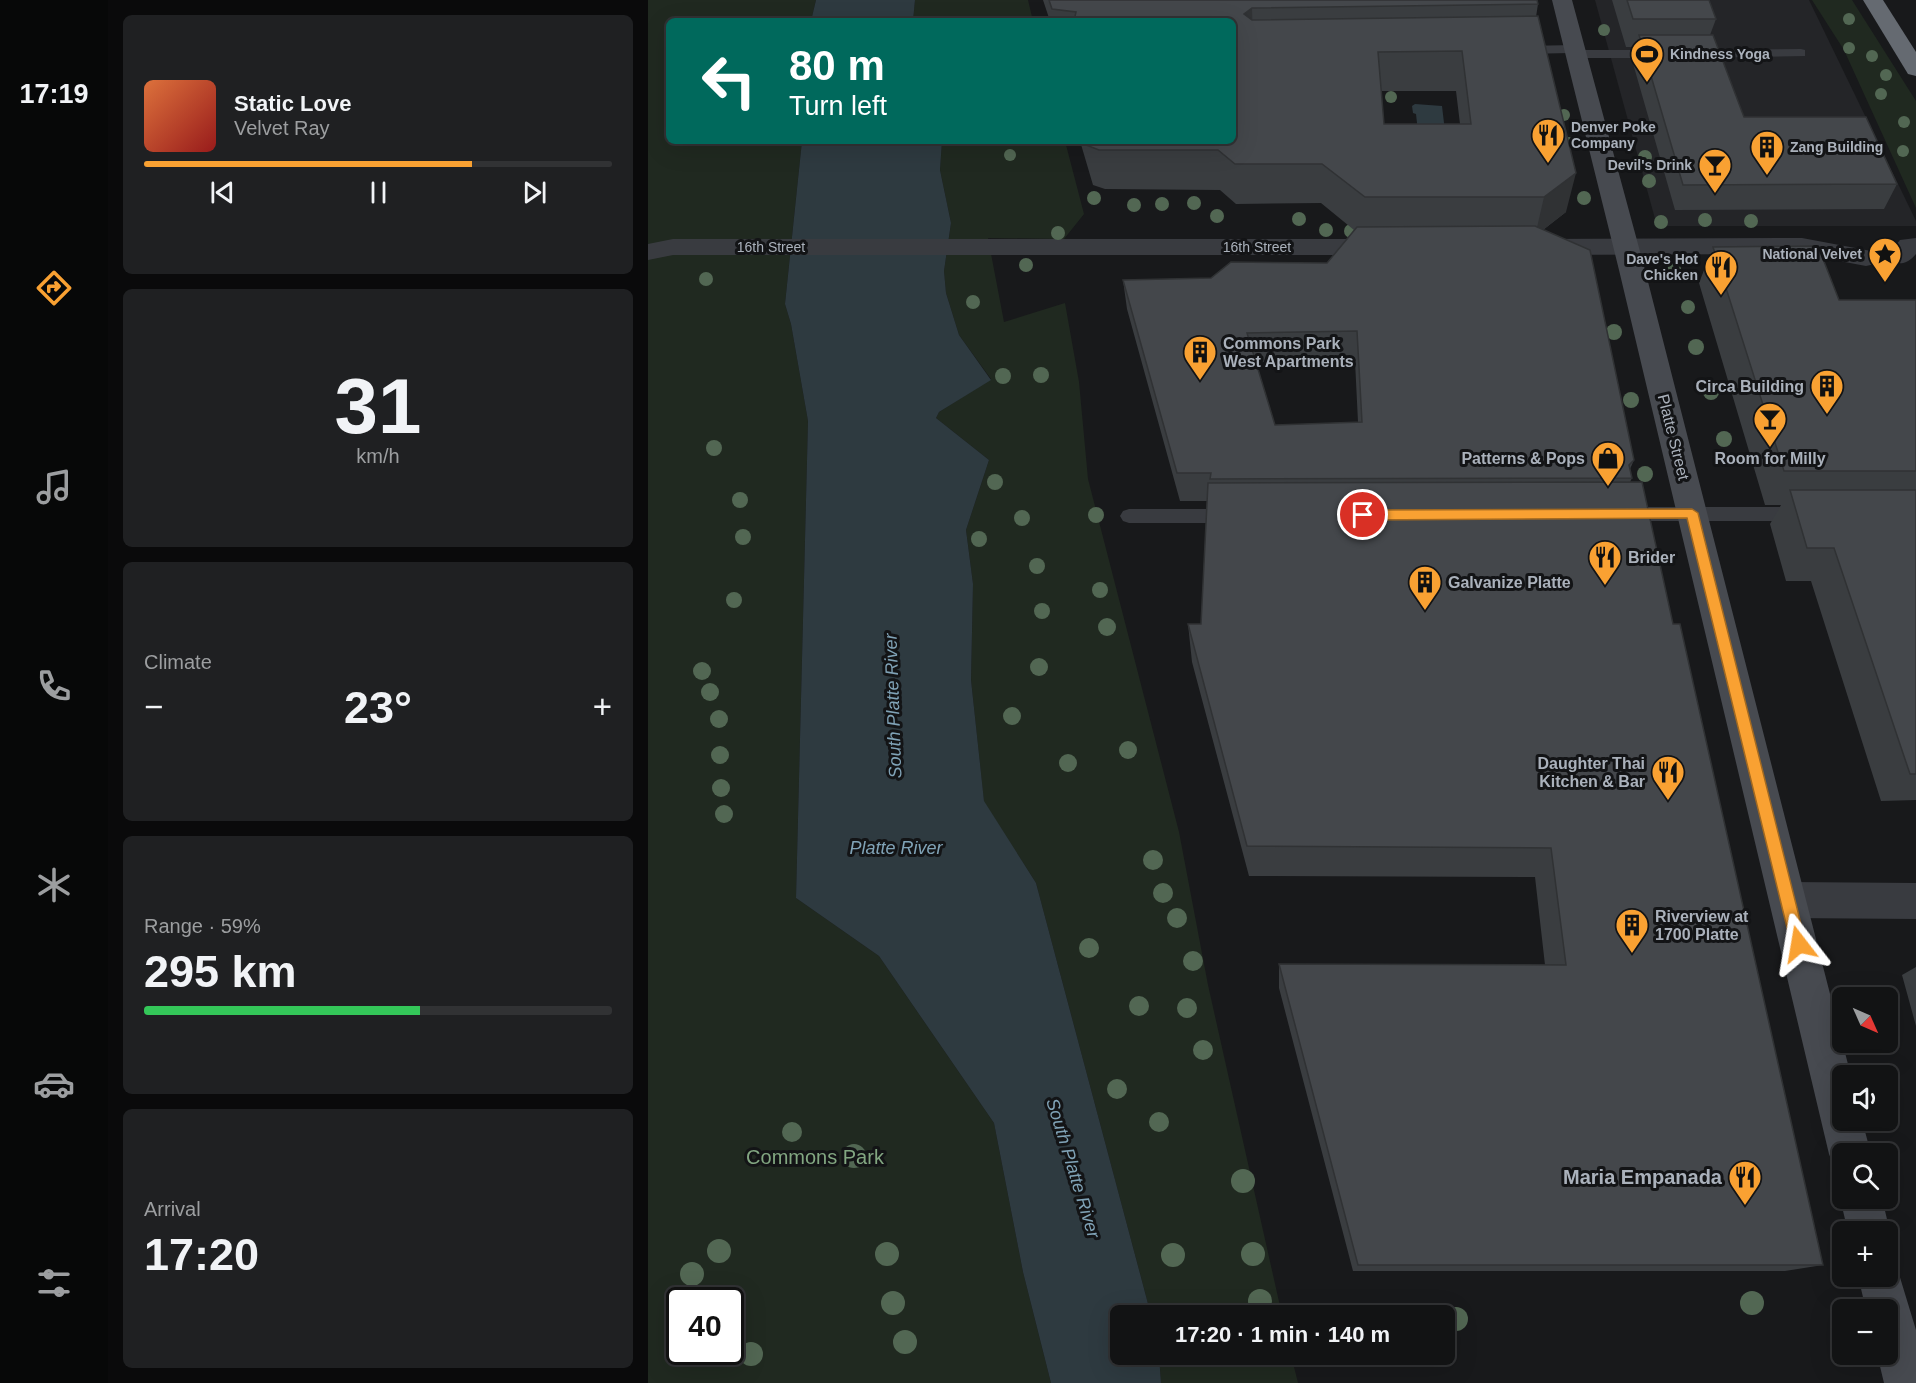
<!DOCTYPE html>
<html lang="en">
<head>
<meta charset="utf-8">
<style>
	:root { --surface:#121314; --page:#1f2022; --text:#f1f3f6; --muted:#9c9ea0; --line:#313234; --accent:#f9a132 }
	body { margin:0; font-family:Helvetica,sans-serif; background:var(--page); color:var(--text); height:100vh; display:flex; flex-direction:column; font-size:22px; white-space:nowrap }
	* { box-sizing:border-box; margin:0 }
	p { font-size:20px; color:var(--muted) }
	.icon { flex:none; width:33px; height:33px; fill:none; stroke:currentColor; stroke-width:2; stroke-linecap:round; stroke-linejoin:round }
	.map { position:relative; flex:1; overflow:hidden }
	.sheet { display:flex; flex-direction:column; gap:15px; padding:15px; background:#0a0a0b; width:540px }
	.sheet>* { flex:none }
	.guide { position:absolute; left:18px; top:18px; width:570px; height:126px; border-radius:9px; box-shadow:0 6px 24px #0002,0 0 0 2px var(--line); background:#00695c; color:#fff; overflow:hidden }
	.needle { width:39px; rotate:135deg }
	.fabs { position:absolute; left:1184px; top:987px; display:grid; gap:12px }
	.fabs a { display:grid; place-items:center; width:66px; height:66px; border-radius:9px; background:var(--surface); box-shadow:0 6px 24px #0002,0 0 0 2px var(--line); font-size:30px }
	.speed { position:absolute; left:18px; top:1287px; display:flex; gap:12px; font-size:30px; font-weight:700; text-align:center }
	.speed>* { display:grid; place-content:center; width:78px; height:78px; border-radius:50%; background:var(--surface); box-shadow:0 6px 24px #0002,0 0 0 2px var(--line); line-height:1 }
	.speed .limit { border:3px solid #111; border-radius:9px; background:#fff; color:#111 }
	.pin { position:absolute; display:grid; place-items:center; width:51px; height:51px; color:#fff; margin:-26px; border:3px solid #fff; border-radius:50%; box-shadow:0 2px 6px #0007 }
	.me { position:absolute; width:66px; margin:-33px; rotate:346deg; stroke-linejoin:round; filter:drop-shadow(0 0 4px #0008) }
	.turn { display:flex; align-items:center; gap:21px; height:126px; padding:0 24px; font-size:27px }
	.turn .icon { width:78px; height:78px; stroke-width:2.5 }
	.turn b { display:block; font-size:42px; line-height:51px }
	.big { font-size:45px; font-weight:800; line-height:1.1 }
	.sheet .card { flex:1; display:flex; flex-direction:column; justify-content:center; gap:9px; min-width:0; padding:0 21px; border-radius:9px; background:var(--page) }
	.sheet .dial { align-items:center; gap:0 }
	.dial b { font-size:78px; line-height:1 }
	.song { display:flex; align-items:center; gap:18px }
	.cover { width:72px; height:72px; border-radius:9px; background:linear-gradient(135deg,hsl(20 70% 55%),hsl(0 70% 35%)) }
	.played { height:6px; border-radius:3px; background:linear-gradient(90deg,var(--accent) 70%,var(--line) 70%) }
	.keys { display:flex; justify-content:space-around; direction:ltr }
	.heat { display:flex; justify-content:space-between; align-items:center; font-size:33px; direction:ltr }
	.charge { height:9px; border-radius:4px; background:linear-gradient(90deg,#34c759 59%,var(--line) 0) }
	.trip { position:absolute; left:462px; top:1305px; width:345px; height:60px; border-radius:9px; background:var(--surface); box-shadow:0 6px 24px #0002,0 0 0 2px var(--line); font-weight:800; line-height:60px; text-align:center }
	main { display:flex; flex:1; min-height:0 }
	.tabs { display:flex; flex-direction:column; width:108px; justify-content:space-around; align-items:center; background:#070808; color:var(--muted) }
	.tabs .icon { width:42px; height:42px }
	.tabs .current { color:var(--accent) }
	.tabs b { font-size:27px; color:var(--text) }
	.map>svg:first-child { display:block }
	.built { fill:#242528 }
	.green { fill:#202920; fill-rule:evenodd }
	.water { fill:#2e3a40 }
	.lines { fill:none; stroke-linecap:round; stroke-linejoin:round }
	.lane { fill:#393b40; fill-rule:evenodd }
	.street { fill:#393b40; fill-rule:evenodd }
	.secondary { fill:#474a50; fill-rule:evenodd }
	.highway { fill:#656a71; fill-rule:evenodd }
	.tree { fill:#526753 }
	.wall { fill:#3a3d40; fill-rule:evenodd }
	.shaded-wall { fill:#303234 }
	.building { fill:#44474b; stroke:#303234; stroke-width:1.5; fill-rule:evenodd }
	.route { fill:#f9a132; stroke:#a26920; stroke-width:1.5 }
	.labels { text-anchor:middle; stroke-width:6; stroke-linejoin:round; paint-order:stroke }
	.far-poi-label { font-size:14px; font-weight:bold; fill:#aab1bb; stroke:#131416; text-anchor:start }
	.far-street-label { font-size:14px; fill:#aab1bb; stroke:#131416 }
	.poi-label { font-size:16px; font-weight:bold; fill:#aab1bb; stroke:#131416; text-anchor:start }
	.street-label { font-size:16px; fill:#aab1bb; stroke:#131416 }
	.water-label { font-size:18px; font-style:italic; fill:#80a3b7; stroke:#131416 }
	.near-park-label { font-size:20px; fill:#82a681; stroke:#131416 }
	.near-poi-label { font-size:20px; font-weight:bold; fill:#aab1bb; stroke:#131416; text-anchor:end }
</style>
</head>
<body>
<main>
<nav class="tabs">
<b>17:19</b>
<svg class="icon current" aria-label="directions" viewBox="0 0 24 24"><path d="M12 3l9 9-9 9-9-9zM9 14v-3h6M13 9l2 2-2 2"/></svg>
<svg class="icon" aria-label="music" viewBox="0 0 24 24"><path d="M9 18V5l10-2v13"/><circle cx="6" cy="18" r="3"/><circle cx="16" cy="16" r="3"/></svg>
<svg class="icon" aria-label="phone" viewBox="0 0 24 24"><path d="M5 4h4l2 5-3 2q2 4 5 5l2-3 5 2v4C11 20 4 13 5 4z"/></svg>
<svg class="icon" aria-label="climate" viewBox="0 0 24 24"><path d="M12 3v18M4 7l16 10M4 17L20 7"/></svg>
<svg class="icon" aria-label="car" viewBox="0 0 24 24"><path d="M5 17H2v-5l4-1 3-4h7l3 4 3 1v5h-3M9 17h6M6 11h13"/><circle cx="7" cy="17" r="2"/><circle cx="17" cy="17" r="2"/></svg>
<svg class="icon" aria-label="filters" viewBox="0 0 24 24"><path d="M4 7h16M4 17h16"/><circle cx="9" cy="7" r="2"/><circle cx="15" cy="17" r="2"/></svg>
</nav>
<section class="sheet">
<div class="card">
<div class="song"><i class="cover"></i><div><b>Static Love</b><p>Velvet Ray</p></div></div>
<div class="played"></div>
<div class="keys"><svg class="icon" aria-label="previous" viewBox="0 0 24 24"><path d="M18 5L8 12l10 7zM5 5v14"/></svg><svg class="icon" aria-label="pause" viewBox="0 0 24 24"><path d="M8 5v14M16 5v14"/></svg><svg class="icon" aria-label="next" viewBox="0 0 24 24"><path d="M6 5l10 7-10 7zM19 5v14"/></svg></div>
</div>
<div class="card dial"><b>31</b><p>km/h</p></div>
<div class="card"><p>Climate</p>
<div class="heat"><a>−</a><b class="big">23°</b><a>+</a></div>
</div>
<div class="card"><p>Range · 59%</p><b class="big">295 km</b><div class="charge"></div></div>
<div class="card"><p>Arrival</p><b class="big">17:20</b></div>
</section>
<div class="map">
<svg width="1268" height="1383" viewBox="0 0 1268 1383">
	<rect width="100%" height="100%" fill="#18191b"/>
	<path class="built" d="M947,0H1161L1268,221V226H1009Z"/>
	<path class="green" d="M0,0H168L163,21H21V141H154L137,304L143,324L160,421L148,898L231,956L346,1123L375,1272L403,1383H0ZM32,1300H82V1352H32Z
		M267,0H380L385,21H265Z
		M1164,0H1204L1268,101V208L1196,50Z
		M294,141H417L436,214L416,239L340,238L356,322L417,303L431,382L440,479L531,832L560,985L634,1315H503L388,883L336,802L323,680L325,584L318,530L341,460L288,418L291,412L343,379L311,335L298,293L296,271L303,223L292,170Z
		M511,1355H643L650,1383H513Z"/>
	<path class="water" d="M168,0H267L265,21H163Z
		M767,104L794,106L798,140L770,132L768,114L765,113L764,106Z
		M154,141H294L292,170L303,223L296,271L298,293L311,335L343,380L291,412L288,418L341,460L318,530L325,584L323,680L336,801L388,883L503,1315L472,1316V1354L511,1355L513,1383H403L375,1272L346,1123L231,956L148,898L160,421L143,324L137,304Z"/>
	<g class="lines">
		<path class="lane" d="M927,45L931,46L933,50H1012L1018,54L1012,58H928L924,57L922,53L872,54L866,50L872,46Z
			M1153,49L1157,50V56L1045,58L1039,54L1045,50Z
			M974,507H1154L1160,509L1163,514L1160,519L1154,521H974L968,519L965,514L968,509Z
			M481,509H584L590,511L593,516L590,521L584,523H481L475,521L472,516L475,511Z"/>
		<path class="street" d="M1154,238L1218,250L1227,252L1231,258L1227,264L1218,266L1154,254L889,255L880,253L876,247L880,241L889,239Z
			M1268,238V254C1260,263 1255,265 1243,262L1239,256L1252,240Z
			M25,239H736L745,241L749,247L745,253L736,255H25L0,260V244Z
			M1140,882L1268,883V919L1140,918L1127,912L1122,900L1127,888Z"/>
		<path class="secondary" d="M904,0H924L997,270L1203,1076H1194V1120H1214L1223,1154H1194V1171L1187,1169L1181,1154L971,270Z
			M1194,1193V1198H1234L1242,1232L1239,1240V1232H1200L1192,1198Z
			M1239,1257L1247,1261L1268,1330V1383H1236L1229,1354H1239V1310H1218L1210,1276H1239Z"/>
		<path class="highway" d="M1215,0H1235L1268,52V76L1260,74Z"/>
	</g>
	<g class="tree">
		<circle cx="1201" cy="19" r="6"/>
		<circle cx="956" cy="30" r="6"/>
		<circle cx="1201" cy="48" r="6"/>
		<circle cx="1224" cy="56" r="6"/>
		<circle cx="1238" cy="75" r="6"/>
		<circle cx="1233" cy="94" r="6"/>
		<circle cx="743" cy="97" r="6"/>
		<circle cx="916" cy="115" r="6"/>
		<circle cx="1256" cy="122" r="6"/>
		<circle cx="921" cy="143" r="6"/>
		<circle cx="1255" cy="151" r="6"/>
		<circle cx="362" cy="155" r="6"/>
		<circle cx="997" cy="157" r="7"/>
		<circle cx="1001" cy="181" r="7"/>
		<circle cx="446" cy="198" r="7"/>
		<circle cx="936" cy="198" r="7"/>
		<circle cx="546" cy="203" r="7"/>
		<circle cx="514" cy="204" r="7"/>
		<circle cx="486" cy="205" r="7"/>
		<circle cx="569" cy="216" r="7"/>
		<circle cx="651" cy="219" r="7"/>
		<circle cx="1057" cy="220" r="7"/>
		<circle cx="1103" cy="221" r="7"/>
		<circle cx="1013" cy="222" r="7"/>
		<circle cx="678" cy="230" r="7"/>
		<circle cx="703" cy="231" r="7"/>
		<circle cx="410" cy="233" r="7"/>
		<circle cx="378" cy="265" r="7"/>
		<circle cx="1026" cy="269" r="7"/>
		<circle cx="58" cy="279" r="7"/>
		<circle cx="325" cy="302" r="7"/>
		<circle cx="1040" cy="307" r="7"/>
		<circle cx="966" cy="332" r="8"/>
		<circle cx="1048" cy="347" r="8"/>
		<circle cx="393" cy="375" r="8"/>
		<circle cx="355" cy="376" r="8"/>
		<circle cx="1063" cy="392" r="8"/>
		<circle cx="983" cy="400" r="8"/>
		<circle cx="1076" cy="439" r="8"/>
		<circle cx="66" cy="448" r="8"/>
		<circle cx="997" cy="474" r="8"/>
		<circle cx="347" cy="482" r="8"/>
		<circle cx="92" cy="500" r="8"/>
		<circle cx="448" cy="515" r="8"/>
		<circle cx="374" cy="518" r="8"/>
		<circle cx="95" cy="537" r="8"/>
		<circle cx="331" cy="539" r="8"/>
		<circle cx="389" cy="566" r="8"/>
		<circle cx="452" cy="590" r="8"/>
		<circle cx="86" cy="600" r="8"/>
		<circle cx="394" cy="611" r="8"/>
		<circle cx="459" cy="627" r="9"/>
		<circle cx="391" cy="667" r="9"/>
		<circle cx="54" cy="671" r="9"/>
		<circle cx="62" cy="692" r="9"/>
		<circle cx="364" cy="716" r="9"/>
		<circle cx="71" cy="719" r="9"/>
		<circle cx="480" cy="750" r="9"/>
		<circle cx="72" cy="755" r="9"/>
		<circle cx="420" cy="763" r="9"/>
		<circle cx="73" cy="788" r="9"/>
		<circle cx="76" cy="814" r="9"/>
		<circle cx="505" cy="860" r="10"/>
		<circle cx="515" cy="893" r="10"/>
		<circle cx="529" cy="918" r="10"/>
		<circle cx="441" cy="948" r="10"/>
		<circle cx="545" cy="961" r="10"/>
		<circle cx="491" cy="1006" r="10"/>
		<circle cx="539" cy="1008" r="10"/>
		<circle cx="555" cy="1050" r="10"/>
		<circle cx="469" cy="1089" r="10"/>
		<circle cx="511" cy="1122" r="10"/>
		<circle cx="144" cy="1132" r="10"/>
		<circle cx="206" cy="1156" r="12"/>
		<circle cx="595" cy="1181" r="12"/>
		<circle cx="71" cy="1251" r="12"/>
		<circle cx="239" cy="1254" r="12"/>
		<circle cx="605" cy="1254" r="12"/>
		<circle cx="525" cy="1255" r="12"/>
		<circle cx="44" cy="1274" r="12"/>
		<circle cx="612" cy="1301" r="12"/>
		<circle cx="245" cy="1303" r="12"/>
		<circle cx="1104" cy="1303" r="12"/>
		<circle cx="808" cy="1319" r="12"/>
		<circle cx="257" cy="1342" r="12"/>
		<circle cx="103" cy="1354" r="12"/>
	</g>
	<path class="wall" d="M395,0H889L890,4L888,17L918,212L895,230L986,460L982,469L984,478L982,482L1025,624L1175,1265L1137,1271H705L631,988V964L897,965L887,877L601,876L544,662L540,624H553L559,501H532L479,309L475,280L563,278L679,263L706,230L673,203L588,204L572,190L457,189L445,185L432,141H585V21H402ZM733,91H808L812,124H736ZM707,361L710,422L627,425L608,362Z
		M964,0H1061L1068,19L1062,35L1096,117L1249,184L1236,209L1027,210L984,60L988,47H978Z
		M1065,247L1191,300H1268V800L1233,801L1163,581H1138L1122,524L1133,505H1117L1051,283Z
		M1268,967V1026L1254,975Z"/>
	<path class="shaded-wall" d="M604,8L605,47L596,14Z
		M928,173L918,212L887,236L896,197Z"/>
	<path class="building" d="M401,0H889L890,4L604,8L596,14L604,20L890,16L928,173L896,197H717L674,164H587L570,150H451L438,145L437,141H585V21H426L428,12L404,9ZM814,51L823,124H736L730,52Z
		M979,0H1061L1068,19H985Z
		M991,35H1065L1096,117H1218L1249,184L1035,185Z
		M887,226L942,250L986,460L981,465L984,478L562,479L563,473H529L475,280L563,278L583,262L679,263L709,227ZM709,331L714,422L627,425L599,333Z
		M1170,246L1191,300H1268V471H1136L1065,247Z
		M994,482L1025,624H1032L1175,1265H710L631,964L918,965L903,848L599,846L540,624H553L560,483Z
		M1142,490H1268V774H1262L1186,548H1159Z"/>
	<path class="route" d="M1044,509L1050,513L1158,944L1156,950L1151,952L1145,950L1143,944L1039,518L715,520L708,515L715,510Z"/>
	<defs>
		<symbol id="stadium-pin" viewBox="-11 -11 22 30"><path d="M0 17L-7.5 6A9.5 9.5 0 1 1 7.5 6Z" fill="#f9a132" stroke="#131416"/><path d="M0-5a6.5 5 0 1 0 0 10a6.5 5 0 1 0 0-10ZM-3.5-1.8h7v3.6h-7Z" fill="#111"/></symbol>
		<symbol id="restaurant-pin" viewBox="-11 -11 22 30"><path d="M0 17L-7.5 6A9.5 9.5 0 1 1 7.5 6Z" fill="#f9a132" stroke="#131416"/><path d="M-5-6h1v4h1v-4h1v4h1v-4h1v5L-1.5 .5V6h-2V.5L-5-1ZM5-6V6H3V1.5H1.5Q1.5-4 5-6Z" fill="#111"/></symbol>
		<symbol id="building-pin" viewBox="-11 -11 22 30"><path d="M0 17L-7.5 6A9.5 9.5 0 1 1 7.5 6Z" fill="#f9a132" stroke="#131416"/><path d="M-4-6H4V6H1V3H-1V6H-4ZM-2.5-4.3h1.7v1.8h-1.7ZM.8-4.3h1.7v1.8H.8ZM-2.5-1h1.7V.8h-1.7ZM.8-1h1.7V.8H.8Z" fill="#111"/></symbol>
		<symbol id="bar-pin" viewBox="-11 -11 22 30"><path d="M0 17L-7.5 6A9.5 9.5 0 1 1 7.5 6Z" fill="#f9a132" stroke="#131416"/><path d="M-6-5H6L.8 .8V4.5H3.5V6h-7V4.5H-.8V.8Z" fill="#111"/></symbol>
		<symbol id="sight-pin" viewBox="-11 -11 22 30"><path d="M0 17L-7.5 6A9.5 9.5 0 1 1 7.5 6Z" fill="#f9a132" stroke="#131416"/><path d="M0-6L1.8-2.2L6-1.7L2.9 1.2L3.7 5.4L0 3.3L-3.7 5.4L-2.9 1.2L-6-1.7L-1.8-2.2Z" fill="#111"/></symbol>
		<symbol id="shop-pin" viewBox="-11 -11 22 30"><path d="M0 17L-7.5 6A9.5 9.5 0 1 1 7.5 6Z" fill="#f9a132" stroke="#131416"/><path d="M-5-2.5h2.3a2.7 3.5 0 0 1 5.4 0H5L5.5 6h-11ZM-1.5-2.5h3a1.5 2.3 0 0 0-3 0Z" fill="#111"/></symbol>
	</defs>
	<g fill-rule="evenodd">
		<use href="#stadium-pin" x="980" y="35" width="38" height="52"/>
		<use href="#restaurant-pin" x="881" y="116" width="38" height="52"/>
		<use href="#building-pin" x="1100" y="128" width="38" height="52"/>
		<use href="#bar-pin" x="1048" y="146" width="38" height="52"/>
		<use href="#sight-pin" x="1218" y="235" width="38" height="52"/>
		<use href="#restaurant-pin" x="1054" y="248" width="38" height="52"/>
		<use href="#building-pin" x="533" y="333" width="38" height="52"/>
		<use href="#building-pin" x="1160" y="367" width="38" height="52"/>
		<use href="#bar-pin" x="1103" y="400" width="38" height="52"/>
		<use href="#shop-pin" x="941" y="439" width="38" height="52"/>
		<use href="#restaurant-pin" x="938" y="538" width="38" height="52"/>
		<use href="#building-pin" x="758" y="563" width="38" height="52"/>
		<use href="#restaurant-pin" x="1001" y="753" width="38" height="52"/>
		<use href="#building-pin" x="965" y="906" width="38" height="52"/>
		<use href="#restaurant-pin" x="1078" y="1158" width="38" height="52"/>
	</g>
	<g class="labels">
		<g class="far-poi-label">
			<text x="1022" y="59">Kindness Yoga</text>
			<text x="923" y="132">Denver Poke<tspan x="923" dy="16">Company</tspan></text>
			<text x="1142" y="152">Zang Building</text>
			<text x="1044" y="170" text-anchor="end">Devil's Drink</text>
			<text x="1214" y="259" text-anchor="end">National Velvet</text>
			<text x="1050" y="264" text-anchor="end">Dave's Hot<tspan x="1050" dy="16">Chicken</tspan></text>
		</g>
		<g class="far-street-label">
			<text x="123" y="252">16th Street</text>
			<text x="609" y="252">16th Street</text>
		</g>
		<g class="poi-label">
			<text x="575" y="349">Commons Park<tspan x="575" dy="18">West Apartments</tspan></text>
			<text x="1156" y="392" text-anchor="end">Circa Building</text>
			<text x="937" y="464" text-anchor="end">Patterns &amp; Pops</text>
			<text x="1122" y="464" text-anchor="middle">Room for Milly</text>
			<text x="980" y="563">Brider</text>
			<text x="800" y="588">Galvanize Platte</text>
			<text x="997" y="769" text-anchor="end">Daughter Thai<tspan x="997" dy="18">Kitchen &amp; Bar</tspan></text>
			<text x="1007" y="922">Riverview at<tspan x="1007" dy="18">1700 Platte</tspan></text>
		</g>
		<g class="street-label">
			<text transform="translate(1026 437) rotate(76)" y="6">Platte Street</text>
		</g>
		<g class="water-label">
			<text transform="translate(245 706) rotate(-92)" y="6">South Platte River</text>
			<text x="248" y="854">Platte River</text>
			<text transform="translate(425 1168) rotate(73)" y="6">South Platte River</text>
		</g>
		<g class="near-park-label">
			<text x="167" y="1164">Commons Park</text>
		</g>
		<g class="near-poi-label">
			<text x="1074" y="1184">Maria Empanada</text>
		</g>
	</g>
</svg>
<div class="fabs">
<a><svg class="needle" viewBox="-14 -14 28 28"><path d="M0-13l5 13h-10z" fill="#e53935"/><path d="M0 13l5-13h-10z" fill="#9c9ea0"/></svg></a>
<a><svg class="icon" aria-label="sound" viewBox="0 0 24 24"><path d="M4 9h4l5-4v14l-5-4H4zM17 9q2 3 0 6"/></svg></a>
<a><svg class="icon" aria-label="search" viewBox="0 0 24 24"><circle cx="10" cy="10" r="6"/><path d="M15 15l6 6"/></svg></a>
<a>+</a>
<a>−</a>
</div>
<div class="speed"><div class="limit">40</div></div>
<div class="pin" style="left:715px;top:515px;background:#d93025"><svg class="icon" aria-label="arrive" viewBox="0 0 24 24"><path d="M6 21V4h12l-3 4 3 4H6"/></svg></div>
<svg class="me" style="left:1151px;top:944px" viewBox="-20 -20 40 40"><path d="M0-17L14 15 0 8-14 15z" fill="#f9a132" stroke="#fff" stroke-width="4"/></svg>
<div class="trip">17:20 · 1 min · 140 m</div>
<div class="guide">
<div class="turn"><svg class="icon" aria-label="left" viewBox="0 0 24 24"><path d="M17 20v-9H6M10 6l-5 5 5 5"/></svg><div><b>80 m</b>Turn left</div></div>
</div>
</div>
</main>
</body>
</html>
